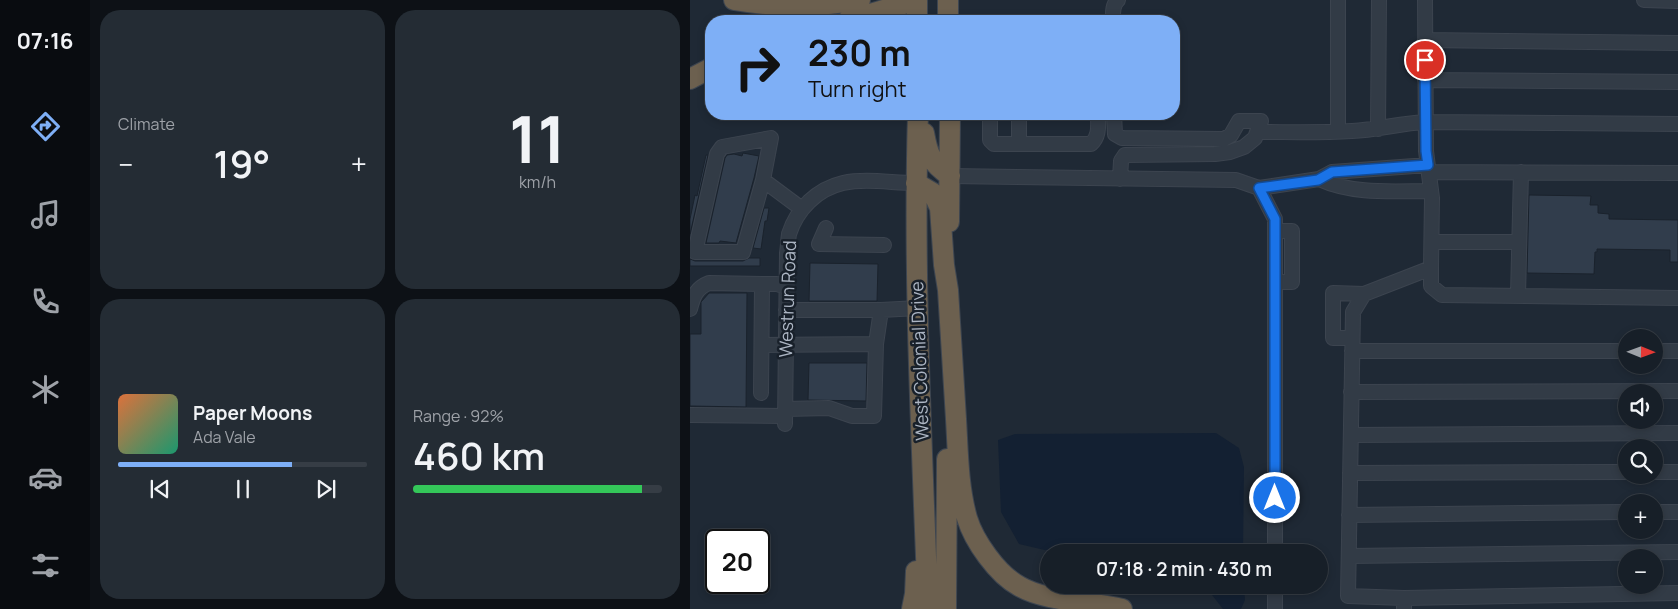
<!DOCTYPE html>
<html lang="en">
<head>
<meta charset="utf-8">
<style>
	:root { --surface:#171f28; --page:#242c34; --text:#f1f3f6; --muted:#9ea2a8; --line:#363d45; --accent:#7eaff6 }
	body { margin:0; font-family:Manrope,sans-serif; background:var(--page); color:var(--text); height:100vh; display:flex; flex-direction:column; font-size:19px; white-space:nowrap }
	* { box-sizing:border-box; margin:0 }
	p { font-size:16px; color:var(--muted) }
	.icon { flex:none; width:28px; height:28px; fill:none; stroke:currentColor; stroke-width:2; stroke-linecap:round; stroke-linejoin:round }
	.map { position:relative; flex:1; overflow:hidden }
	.sheet { display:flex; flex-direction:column; gap:10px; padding:10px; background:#0d1116; width:600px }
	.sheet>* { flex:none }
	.banner { position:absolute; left:15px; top:15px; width:475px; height:105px; border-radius:20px; box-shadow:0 2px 8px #0003,0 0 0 1px var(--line); background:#7eaff6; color:#111; overflow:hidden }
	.needle { width:32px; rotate:91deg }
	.buttons { position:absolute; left:928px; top:329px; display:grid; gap:10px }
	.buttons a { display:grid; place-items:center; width:45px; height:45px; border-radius:50%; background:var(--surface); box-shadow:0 2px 8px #0003,0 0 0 1px var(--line); font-size:25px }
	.speed { position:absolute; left:15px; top:529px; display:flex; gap:10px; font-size:25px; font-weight:700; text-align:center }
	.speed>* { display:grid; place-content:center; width:65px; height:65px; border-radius:50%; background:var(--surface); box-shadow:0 2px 8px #0003,0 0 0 1px var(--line); line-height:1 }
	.speed .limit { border:2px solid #111; border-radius:8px; background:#fff; color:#111 }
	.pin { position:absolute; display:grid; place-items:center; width:42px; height:42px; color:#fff; margin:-21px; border:2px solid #fff; border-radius:50%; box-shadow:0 1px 5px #0007 }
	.me { position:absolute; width:55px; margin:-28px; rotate:0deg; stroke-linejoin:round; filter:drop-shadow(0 0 4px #0008) }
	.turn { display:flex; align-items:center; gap:18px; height:105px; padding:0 20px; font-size:22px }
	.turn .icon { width:65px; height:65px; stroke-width:2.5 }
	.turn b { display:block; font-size:35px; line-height:42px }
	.big { font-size:38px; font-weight:600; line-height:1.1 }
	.sheet .widget { flex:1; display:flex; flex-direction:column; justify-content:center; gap:8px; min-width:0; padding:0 18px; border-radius:20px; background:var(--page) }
	.sheet .dial { align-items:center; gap:0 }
	.dial b { font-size:65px; line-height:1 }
	.song { display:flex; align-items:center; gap:15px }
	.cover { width:60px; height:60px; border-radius:8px; background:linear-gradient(135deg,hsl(20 70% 55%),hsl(160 70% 35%)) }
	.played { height:5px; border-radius:2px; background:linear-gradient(90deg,var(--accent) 70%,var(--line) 70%) }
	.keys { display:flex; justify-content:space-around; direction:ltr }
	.heat { display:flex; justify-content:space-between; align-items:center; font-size:28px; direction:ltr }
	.charge { height:8px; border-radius:4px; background:linear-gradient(90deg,#34c759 92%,var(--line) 0) }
	.sheet .tiles { flex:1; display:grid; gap:10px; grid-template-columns:repeat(2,1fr) }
	.trip { position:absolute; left:350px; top:544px; width:288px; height:50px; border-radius:25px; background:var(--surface); box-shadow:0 2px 8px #0003,0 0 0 1px var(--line); font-weight:600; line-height:50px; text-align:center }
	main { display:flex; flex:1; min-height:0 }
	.dock { display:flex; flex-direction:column; width:90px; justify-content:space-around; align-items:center; background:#090c10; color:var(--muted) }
	.dock .icon { width:35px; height:35px }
	.dock .current { color:var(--accent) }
	.dock b { font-size:22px; color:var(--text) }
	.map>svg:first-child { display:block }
	.water { fill:#132032 }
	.building { fill:#313d4c; stroke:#1a222c }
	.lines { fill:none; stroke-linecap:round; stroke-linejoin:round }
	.minor-casing { stroke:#3c444f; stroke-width:16 }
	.highway-casing { stroke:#3d4550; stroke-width:22 }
	.minor { stroke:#323b46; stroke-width:14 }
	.highway { stroke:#6c604f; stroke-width:20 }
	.route-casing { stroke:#114b97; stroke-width:12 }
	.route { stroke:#1a73e8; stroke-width:9 }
	.labels { text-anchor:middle; stroke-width:5; stroke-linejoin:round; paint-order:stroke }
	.street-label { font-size:18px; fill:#acb5c3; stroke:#18202a }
</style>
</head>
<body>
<main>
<nav class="dock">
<b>07:16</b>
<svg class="icon current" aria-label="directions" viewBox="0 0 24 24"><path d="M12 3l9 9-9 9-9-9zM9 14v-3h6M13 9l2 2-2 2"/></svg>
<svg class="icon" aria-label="music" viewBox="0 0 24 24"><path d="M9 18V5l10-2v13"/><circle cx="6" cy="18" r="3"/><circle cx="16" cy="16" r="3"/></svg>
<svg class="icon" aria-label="phone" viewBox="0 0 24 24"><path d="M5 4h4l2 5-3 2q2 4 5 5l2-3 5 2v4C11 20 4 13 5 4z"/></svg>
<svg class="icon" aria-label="climate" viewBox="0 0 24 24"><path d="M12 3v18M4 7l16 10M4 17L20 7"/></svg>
<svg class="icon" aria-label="car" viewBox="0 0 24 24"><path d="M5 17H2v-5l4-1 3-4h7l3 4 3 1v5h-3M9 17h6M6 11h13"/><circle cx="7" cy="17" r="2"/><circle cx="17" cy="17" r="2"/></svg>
<svg class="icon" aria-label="filters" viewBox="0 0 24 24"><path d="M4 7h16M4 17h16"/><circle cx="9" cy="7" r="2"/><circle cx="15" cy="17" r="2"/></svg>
</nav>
<section class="sheet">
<div class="tiles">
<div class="widget"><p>Climate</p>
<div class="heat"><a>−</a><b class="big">19°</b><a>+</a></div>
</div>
<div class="widget dial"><b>11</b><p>km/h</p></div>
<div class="widget">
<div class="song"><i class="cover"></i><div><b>Paper Moons</b><p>Ada Vale</p></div></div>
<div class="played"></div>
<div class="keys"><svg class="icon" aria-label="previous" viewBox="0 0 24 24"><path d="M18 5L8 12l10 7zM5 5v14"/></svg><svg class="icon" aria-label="pause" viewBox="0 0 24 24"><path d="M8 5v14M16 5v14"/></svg><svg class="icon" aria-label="next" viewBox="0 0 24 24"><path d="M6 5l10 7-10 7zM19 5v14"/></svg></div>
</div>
<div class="widget"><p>Range · 92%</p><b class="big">460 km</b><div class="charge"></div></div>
</div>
</section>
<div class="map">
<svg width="988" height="609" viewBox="0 0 988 609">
	<rect width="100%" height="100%" fill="#1f2935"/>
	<path class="water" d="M526,433L549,448L554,467L553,552H363L329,544L311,512L308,440L325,434Z
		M507,585H554L555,600L551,609H533L522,595Z"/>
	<path class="building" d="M53,153L69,156L64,178L46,243L30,241L29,243H16L35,158L37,155L44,154L52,156Z
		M16,155H18L0,234V219L5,195L7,196Z
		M839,195L901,196L900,205H908V213L919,214V219L988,220V262H980V250L907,249V252H905L904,274L837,273Z
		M74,208H79L77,221H75L71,249L63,248Z
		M59,258H70V266H0V259L5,261H53Z
		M120,263L188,264L187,301H119Z
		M19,293H57L56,407L0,406V334H11V302Z
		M119,363H177L176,401L118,400Z"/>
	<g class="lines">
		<defs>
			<path id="minor" d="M954,0L988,1
				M423,21C423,13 422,5 428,0
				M735,40L988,43
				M735,80L988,82
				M300,114V140L304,144H326L329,139V114
				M424,114L425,134L432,138L534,139L541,135L549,121H571L565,138L554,147L540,152L525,154L435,155L431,161L430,179
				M688,129L689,0
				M648,131V0
				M569,132C600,132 631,133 662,131C687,130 711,123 736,122L988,124
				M326,144H401C410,136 408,125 408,114
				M738,165L642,172L629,179C664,195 703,191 741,191
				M739,172L988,173
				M260,176L546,180L569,188L585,219V552
				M73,180L53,252H5L27,154L32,147L81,138L73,180L112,209
				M569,188L629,179
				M136,228L129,244L194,245
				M585,231H602V282H585
				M742,242H829
				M741,268V286L752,295L988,298
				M828,296L831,172
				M0,309C3,297 6,288 19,283L72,284
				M96,310H191
				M662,338H643V293L674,294
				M186,344L191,310L228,308
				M72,345L186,344L184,416H162L139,408L95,409
				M662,351H936
				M964,351H988
				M661,392L988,391
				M71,393L72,284H87L96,287
				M0,415L95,416
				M95,424L97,253C98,247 98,240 99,234C107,209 127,189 153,183C176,178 202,183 226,183
				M661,435L988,433
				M964,472H988
				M660,473L936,472
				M964,512H988
				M659,515L936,512
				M659,556L988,552
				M585,585V609
				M714,598L988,593
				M714,609V598L658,596L663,312L674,294L741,268L742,198L736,151L735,0"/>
			<path id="highway" d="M44,0C84,7 129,7 170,0
				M258,0V21
				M157,21L227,0
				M227,21V0
				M0,79L21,68
				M228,114C223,279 232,444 238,609
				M234,133C238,155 241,163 260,176
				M226,183L243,193L250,208L254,265L258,290C261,333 263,376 266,419C268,452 268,486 277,518C284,541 307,574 329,586C356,602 401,601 432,609
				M259,222L260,114
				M222,609L225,594L226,571
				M256,609L257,459"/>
		</defs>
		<use href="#minor" class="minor-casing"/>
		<use href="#highway" class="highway-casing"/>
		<use href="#minor" class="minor"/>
		<use href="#highway" class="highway"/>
	</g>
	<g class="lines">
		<defs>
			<path id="route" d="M585,498V219L569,188L628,180L642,172L738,165L736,151L735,60"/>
		</defs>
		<use href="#route" class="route-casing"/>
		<use href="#route" class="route"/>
	</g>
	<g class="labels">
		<g class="street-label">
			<text transform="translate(98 299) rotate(-88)" y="6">Westrun Road</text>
			<text transform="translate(230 361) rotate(-92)" y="6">West Colonial Drive</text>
		</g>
	</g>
</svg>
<div class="buttons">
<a><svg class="needle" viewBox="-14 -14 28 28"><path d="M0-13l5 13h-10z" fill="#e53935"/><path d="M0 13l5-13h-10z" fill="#9ea2a8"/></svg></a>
<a><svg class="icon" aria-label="sound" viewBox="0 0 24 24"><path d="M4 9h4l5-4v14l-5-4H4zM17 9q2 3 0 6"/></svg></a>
<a><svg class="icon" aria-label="search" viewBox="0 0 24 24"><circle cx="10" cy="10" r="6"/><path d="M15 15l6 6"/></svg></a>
<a>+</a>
<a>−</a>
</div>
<div class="speed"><div class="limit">20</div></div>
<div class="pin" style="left:735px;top:60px;background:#d93025"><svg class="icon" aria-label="arrive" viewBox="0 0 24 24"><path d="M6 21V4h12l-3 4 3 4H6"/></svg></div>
<svg class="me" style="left:585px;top:498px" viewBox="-20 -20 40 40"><circle r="17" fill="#1a73e8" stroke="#fff" stroke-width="3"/><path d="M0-11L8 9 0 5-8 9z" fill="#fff"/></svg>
<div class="trip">07:18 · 2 min · 430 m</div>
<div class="banner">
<div class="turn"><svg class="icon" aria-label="right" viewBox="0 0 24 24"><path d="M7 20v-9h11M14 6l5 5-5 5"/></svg><div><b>230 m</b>Turn right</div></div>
</div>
</div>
</main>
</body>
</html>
